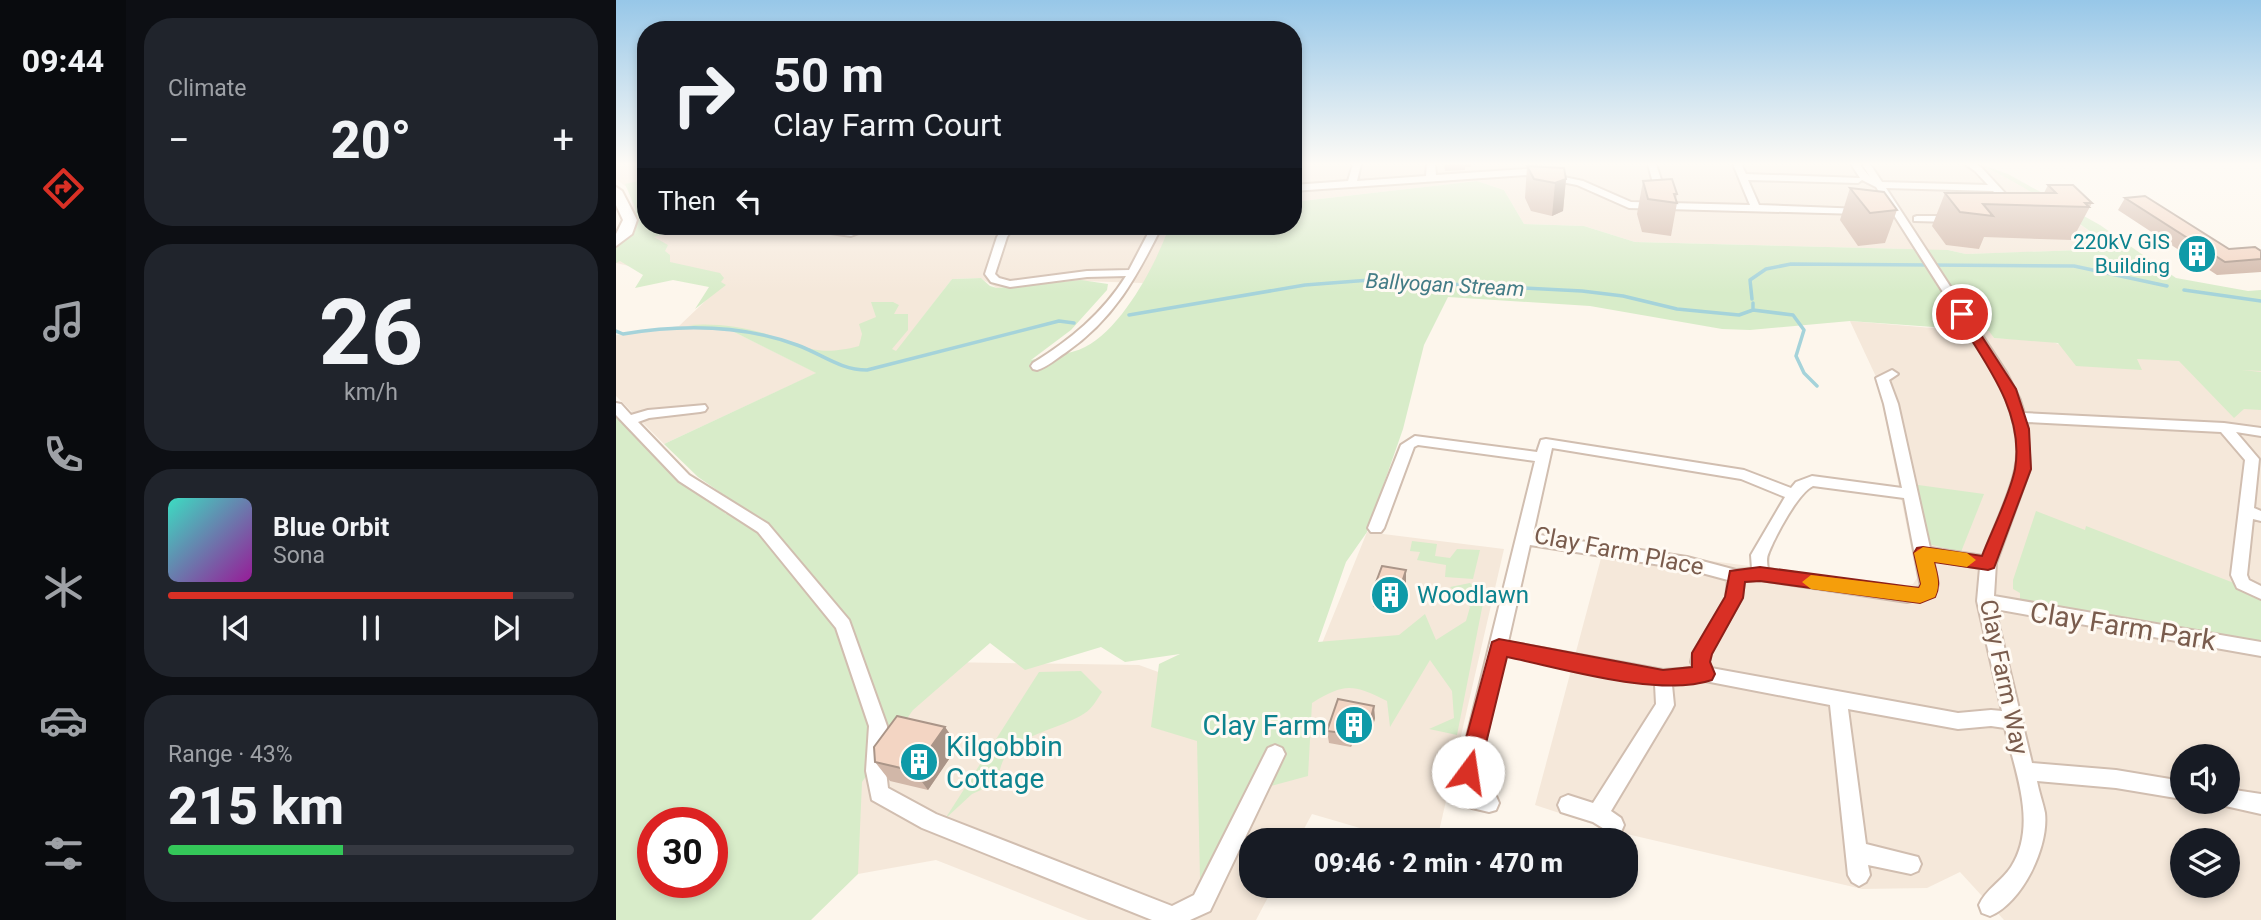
<!DOCTYPE html>
<html lang="en">
<head>
<meta charset="utf-8">
<style>
	:root { --surface:#171b24; --page:#20242c; --text:#f1f3f6; --muted:#9ea1a6; --line:#363941; --accent:#d93025 }
	body { margin:0; font-family:Roboto,sans-serif; background:var(--page); color:var(--text); height:100vh; display:flex; flex-direction:column; font-size:26px; white-space:nowrap }
	* { box-sizing:border-box; margin:0 }
	p { font-size:23px; color:var(--muted) }
	.icon { flex:none; width:38px; height:38px; fill:none; stroke:currentColor; stroke-width:2; stroke-linecap:round; stroke-linejoin:round }
	.map { position:relative; flex:1; overflow:hidden }
	.side { display:flex; flex-direction:column; gap:18px; padding:18px; background:#0d0f14; width:490px }
	.side>* { flex:none }
	.banner { position:absolute; left:21px; top:21px; width:665px; height:214px; border-radius:28px; box-shadow:0 4px 10px #0003; background:#171b24; color:var(--text); overflow:hidden }
	.buttons { position:absolute; left:1554px; top:744px; display:grid; gap:14px }
	.buttons a { display:grid; place-items:center; width:70px; height:70px; border-radius:50%; background:var(--surface); box-shadow:0 4px 10px #0003; font-size:35px }
	.speed { position:absolute; left:21px; top:807px; display:flex; gap:14px; font-size:35px; font-weight:700; text-align:center }
	.speed>* { display:grid; place-content:center; width:91px; height:91px; border-radius:50%; background:var(--surface); box-shadow:0 4px 10px #0003; line-height:1 }
	.speed .limit { border:10px solid #d22; background:#fff; color:#111 }
	.pin { position:absolute; display:grid; place-items:center; width:60px; height:60px; color:#fff; margin:-30px; border:4px solid #fff; border-radius:50%; box-shadow:0 2px 7px #0007 }
	.me { position:absolute; width:77px; margin:-38px; rotate:14deg; stroke-linejoin:round; filter:drop-shadow(0 0 5px #0008) }
	.turn { display:flex; align-items:center; gap:24px; height:147px; padding:0 21px; font-size:32px }
	.turn .icon { width:91px; height:91px; stroke-width:2.5 }
	.turn b { display:block; font-size:49px; line-height:60px }
	.then { display:flex; align-items:center; height:66px; padding:0 21px; background:#0003; gap:14px; font-size:26px }
	.big { font-size:52px; font-weight:800; line-height:1.1 }
	.side .tile { flex:1; display:flex; flex-direction:column; justify-content:center; gap:10px; min-width:0; padding:0 24px; border-radius:28px; background:var(--page) }
	.side .dial { align-items:center; gap:0 }
	.dial b { font-size:91px; line-height:1 }
	.song { display:flex; align-items:center; gap:21px }
	.cover { width:84px; height:84px; border-radius:10px; background:linear-gradient(135deg,hsl(170 70% 55%),hsl(300 70% 35%)) }
	.played { height:7px; border-radius:4px; background:linear-gradient(90deg,var(--accent) 85%,var(--line) 85%) }
	.keys { display:flex; justify-content:space-around; direction:ltr }
	.heat { display:flex; justify-content:space-between; align-items:center; font-size:38px; direction:ltr }
	.charge { height:10px; border-radius:5px; background:linear-gradient(90deg,#34c759 43%,var(--line) 0) }
	.trip { position:absolute; left:623px; top:828px; width:399px; height:70px; border-radius:28px; background:var(--surface); box-shadow:0 4px 10px #0003; font-weight:800; line-height:70px; text-align:center }
	main { display:flex; flex:1; min-height:0 }
	.dock { display:flex; flex-direction:column; width:126px; justify-content:space-around; align-items:center; background:#090b0e; color:var(--muted) }
	.dock .icon { width:49px; height:49px }
	.dock .selected { color:var(--accent) }
	.dock b { font-size:32px; color:var(--text) }
	.map>svg:first-child { display:block }
	.residential { fill:#f5e8da; fill-rule:evenodd }
	.green { fill:#d8ecc9; fill-rule:evenodd }
	.lines { fill:none; stroke-linecap:round; stroke-linejoin:round }
	.stream { stroke:#a5d3da; stroke-width:3.5 }
	.street-casing { stroke:#d1beb0; stroke-width:4 }
	.secondary-casing { stroke:#d6c0b0; stroke-width:4 }
	.street { fill:#fff; fill-rule:evenodd }
	.secondary { fill:#fff; fill-rule:evenodd }
	.wall { fill:#d1b7a8 }
	.shaded-wall { fill:#aa9588 }
	.building { fill:#f3d5c3; stroke:#aa9588; stroke-width:2 }
	.route { fill:#d93025; stroke:#8d1f18; stroke-width:2 }
	.slow { fill:#f59e0b }
	.labels { text-anchor:middle; stroke-width:6; stroke-linejoin:round; paint-order:stroke }
	.far-culture-label { font-size:21px; fill:#0d838f; stroke:#fffaf3; text-anchor:end }
	.far-water-label { font-size:21px; font-style:italic; fill:#437c86; stroke:#fffaf3 }
	.street-label { font-size:24px; fill:#7a5c4d; stroke:#fffaf3 }
	.culture-label { font-size:24px; fill:#0d838f; stroke:#fffaf3; text-anchor:start }
	.near-street-label { font-size:28px; fill:#7a5c4d; stroke:#fffaf3 }
	.near-culture-label { font-size:28px; fill:#0d838f; stroke:#fffaf3; text-anchor:end }
</style>
</head>
<body>
<main>
<nav class="dock">
<b>09:44</b>
<svg class="icon selected" aria-label="directions" viewBox="0 0 24 24"><path d="M12 3l9 9-9 9-9-9zM9 14v-3h6M13 9l2 2-2 2"/></svg>
<svg class="icon" aria-label="music" viewBox="0 0 24 24"><path d="M9 18V5l10-2v13"/><circle cx="6" cy="18" r="3"/><circle cx="16" cy="16" r="3"/></svg>
<svg class="icon" aria-label="phone" viewBox="0 0 24 24"><path d="M5 4h4l2 5-3 2q2 4 5 5l2-3 5 2v4C11 20 4 13 5 4z"/></svg>
<svg class="icon" aria-label="climate" viewBox="0 0 24 24"><path d="M12 3v18M4 7l16 10M4 17L20 7"/></svg>
<svg class="icon" aria-label="car" viewBox="0 0 24 24"><path d="M5 17H2v-5l4-1 3-4h7l3 4 3 1v5h-3M9 17h6M6 11h13"/><circle cx="7" cy="17" r="2"/><circle cx="17" cy="17" r="2"/></svg>
<svg class="icon" aria-label="filters" viewBox="0 0 24 24"><path d="M4 7h16M4 17h16"/><circle cx="9" cy="7" r="2"/><circle cx="15" cy="17" r="2"/></svg>
</nav>
<section class="side">
<div class="tile"><p>Climate</p>
<div class="heat"><a>−</a><b class="big">20°</b><a>+</a></div>
</div>
<div class="tile dial"><b>26</b><p>km/h</p></div>
<div class="tile">
<div class="song"><i class="cover"></i><div><b>Blue Orbit</b><p>Sona</p></div></div>
<div class="played"></div>
<div class="keys"><svg class="icon" aria-label="previous" viewBox="0 0 24 24"><path d="M18 5L8 12l10 7zM5 5v14"/></svg><svg class="icon" aria-label="pause" viewBox="0 0 24 24"><path d="M8 5v14M16 5v14"/></svg><svg class="icon" aria-label="next" viewBox="0 0 24 24"><path d="M6 5l10 7-10 7zM19 5v14"/></svg></div>
</div>
<div class="tile"><p>Range · 43%</p><b class="big">215 km</b><div class="charge"></div></div>
</section>
<div class="map">
<svg width="1645" height="920" viewBox="0 0 1645 920">
	<rect width="100%" height="100%" fill="#fdf6ec"/>
	<path class="residential" d="M0,164H30V226H672V229L551,232L539,265L527,283L465,281L381,288L364,278L336,279L271,364L204,357L153,335L76,326L116,331L201,373L48,444L0,396V335L63,326L104,287L0,263V246L14,237L21,225L13,189L0,179Z
		M677,164H1363L1415,190L1489,242L1494,249L1350,254L1332,250L1378,338L1434,341L1445,345L1574,360L1579,357L1610,367L1645,370V920H1388L1344,872L1311,888L1246,889L998,831L919,805L988,547L1288,586L1297,584L1301,578L1262,381L1234,321L1340,330L1289,249L1019,242L968,226L908,224L888,190L861,181L677,202ZM1566,756H1612V802H1566ZM1566,840H1612V886H1566Z
		M751,532L888,549L821,840H785L696,814L682,840H635V886H658L640,920H472L320,860L242,874L233,706L327,662L523,665L675,720Z"/>
	<path class="green" d="M1363,164L1392,174L1484,225L1560,278L1632,291L1645,290V371L1626,370L1645,372V410L1628,409L1618,418L1563,361L1521,359L1526,370L1460,366L1442,343L1378,338L1373,331L1234,321L1134,330L1106,329L974,306L832,297L808,345L787,429L751,532L730,562L702,642L783,635L809,614L820,640L850,621L854,607L834,587L854,583L868,598L841,735L813,729L838,718L836,691L814,660L774,727L771,701C736,684 729,683 696,703L692,776L632,792L584,879L581,741L535,727L543,664L564,654L509,662L485,647L409,670L374,643L297,710L246,782L242,874L195,920H0V414L72,483L110,514L124,506L82,477L48,444L200,373L116,331L72,325C99,323 127,326 153,335C190,347 202,357 243,346L246,334L243,324L260,317L255,302H277L283,305L278,314H292V330L276,349L280,351L336,279L365,278L374,286L381,288L465,280L492,284L491,290L455,330L415,360C432,356 454,355 469,347C505,329 538,268 551,232L671,229L672,226H677V202L861,181L888,190L908,224L968,226L1019,242L1332,250L1350,254L1493,249L1489,242C1448,212 1408,185 1363,164ZM37,822H96V882H37Z
		M30,179V226H50L52,233L38,237L52,245L49,251L54,255V262L104,273L108,278L105,282L110,285L79,309L93,287L57,280L19,288L27,275L4,261L0,263V246L14,237L21,225L19,207L9,184Z
		M1295,484L1368,494L1345,552L1312,544Z
		M1420,511L1469,530L1470,526L1618,583L1645,599V642L1404,602V593L1397,589V580Z
		M796,541L821,544L819,556L834,558L841,549L864,550L857,579L829,577L830,565L801,560L804,552L794,551Z
		M465,671L486,692C481,699 476,709 469,713C437,734 381,735 383,782L356,794L329,819L423,672Z"/>
	<g class="lines">
		<path class="stream" d="M1568,290L1645,301
			M1136,299L1134,280L1150,269L1175,264L1458,266L1551,286
			M1137,310L1177,315L1188,330L1180,356L1188,373L1201,386
			M513,315L689,285L754,280L966,291L1007,296L1061,309L1123,315L1137,310V303
			M0,331L7,334C66,324 124,324 181,345C206,354 224,370 251,370L443,321L458,323"/>
		<defs>
			<path id="street" d="M29,164L30,170L26,169L25,167Z
				M737,164H745L741,181L810,176L811,164H819L820,175L910,169L967,181L1015,202L1134,205L1117,164H1125L1130,174L1244,178L1235,164H1243L1254,177L1246,164H1254L1266,182L1372,185L1359,171L1349,164H1359L1365,167L1400,205V209H1394L1377,191L1270,188L1390,372L1404,400L1408,413L1608,423L1645,428V436L1620,432L1643,459L1638,508L1645,511V521L1637,519L1631,575L1633,580L1645,586V599L1621,588L1615,575L1629,460L1605,432L1411,422L1414,469L1380,563L1378,596L1645,642V656L1379,609L1416,763L1500,770L1566,781V799L1500,788L1421,781C1423,792 1427,803 1429,813C1433,847 1406,903 1374,916L1366,913L1363,905C1369,890 1386,881 1395,867C1422,825 1399,772 1389,728L1375,726L1342,729L1232,709L1250,844L1302,857L1305,864L1302,871L1295,874L1252,865L1254,875L1250,882L1243,886L1236,882L1232,875L1214,705L1089,681L1056,685L1058,705L1055,711L995,811L1005,818L1008,825L1005,832L998,835L977,822L945,812L942,805L945,798L952,795L977,803L1040,704L1039,684L889,655L858,790L880,796L883,803L880,810L873,812L839,804L836,797L919,461L802,445L798,447L768,528L765,532H755L752,528L785,445L799,436L921,452L925,440L930,439L1128,470L1175,488L1180,482L1196,476L1286,488L1268,404L1260,378L1276,370L1282,374L1273,380L1282,404L1314,548L1367,556C1376,531 1394,496 1399,470C1407,438 1392,400 1378,372L1260,187L1246,180L1242,183L1132,180L1143,205L1247,209L1249,211L1244,214L1013,208L961,185L910,175L677,191V185L732,181ZM936,448L1125,479L1169,497L1135,555L1136,569L1120,570L1071,557L917,534ZM1197,486L1288,498L1305,587L1291,590L1152,569C1151,563 1150,558 1153,552C1160,535 1182,493 1197,486ZM914,545L1071,569L1112,580L1110,597L1077,653L1075,662L1078,668L1047,670L892,642ZM1317,560L1364,568L1361,601L1386,711L1375,710L1342,713L1095,668L1093,662L1094,654L1126,598L1128,581L1144,580L1291,602L1318,596L1322,584Z
				M1032,164H1040L1051,198L1049,200L1041,198Z
				M1301,216H1336L1341,219L1336,222L1298,221V217Z
				M182,226C199,225 216,230 233,230C243,229 251,226 261,226L235,236L187,229Z
				M388,226H398L391,237L379,274L383,278L394,281L471,271L513,270L536,226H546C520,278 498,319 449,353C440,359 431,367 421,370L417,369L415,366L417,363C454,340 486,314 510,276L471,277L394,287L375,282L369,274L381,237Z
				M0,403L5,404L15,415L32,410L89,405L91,408L89,411L84,412L33,418L22,422L73,475L152,524L233,620L271,726L270,771L272,788L320,814L556,906L578,895L652,748L659,745L666,748L669,754L594,911L574,920H536L306,828L256,800L250,771L253,726L220,628L142,532L63,481L0,415Z
				M1612,789L1645,794V814L1605,805L1604,802H1612Z"/>
			<path id="secondary" d="M0,187L6,191L21,220L16,234L0,246V234L7,220L0,205Z"/>
		</defs>
		<use href="#street" class="street-casing"/>
		<use href="#secondary" class="secondary-casing"/>
		<use href="#street" class="street"/>
		<use href="#secondary" class="secondary"/>
	</g>
	<path class="wall" d="M828,164H855V167H849V170L829,171Z
		M911,166L950,179L947,211L936,216L915,211L909,198Z
		M1027,181L1061,194L1060,199L1061,203L1055,236L1026,232L1021,214Z
		M1432,185L1476,203L1456,240L1368,237L1363,249L1330,245L1316,226L1329,193H1428Z
		M1234,188L1281,210L1269,243L1242,246L1224,220Z
		M1509,198L1613,249L1645,251V272L1601,275L1502,210Z
		M790,570V583L781,611L757,607L756,593Z
		M722,699L759,718L755,734L739,732L735,747L713,743L711,731Z
		M329,727L342,746L312,790L274,781L259,762Z"/>
	<path class="shaded-wall" d="M950,179L947,211L936,216L939,183Z
		M790,570V583L781,611V598Z
		M758,706L759,718L755,734L754,722Z
		M738,719L739,732L735,747L733,734Z
		M329,727L342,746L312,790L298,771Z"/>
	<path class="building" d="M911,166L948,168L950,179L939,183L918,179Z
		M1056,179L1061,194H1058L1061,203L1032,199L1027,181Z
		M1432,185H1457L1476,203H1469L1473,207L1367,204L1377,216L1344,212L1329,193H1440Z
		M1234,188L1268,192L1281,210L1254,213Z
		M1529,196L1613,249L1639,247L1645,251V259L1609,262L1509,198Z
		M766,566L790,570L781,598L756,593Z
		M722,699L758,706L754,722L738,719L733,734L711,731Z
		M281,716L329,727L298,771L259,762L258,747Z"/>
	<linearGradient id="sky" x2="0" y2="1"><stop stop-color="#97c7e8"/><stop offset="0.56" stop-color="#fefbf6"/><stop offset="1" stop-color="#fefbf6" stop-opacity="0"/></linearGradient>
	<rect width="1645" height="293" fill="url(#sky)"/>
	<path class="route" d="M1341,312H1350L1400,389L1413,429L1415,469L1378,568L1372,570L1318,562C1321,574 1325,585 1319,597L1304,603L1144,581L1129,582L1127,598L1096,654L1094,662L1099,674L1096,680C1043,698 946,668 891,657L863,772L860,780L852,783L844,780L841,772L876,642L883,639L1047,670L1076,667V653L1109,597L1114,571L1144,567L1303,588L1305,584L1298,553L1301,548L1307,547L1366,556C1376,530 1394,495 1399,469C1409,411 1367,360 1339,314Z"/>
	<path class="slow" d="M1307,547L1351,553L1360,560L1351,567L1318,562C1321,574 1325,585 1319,597L1304,603L1195,589L1186,582L1195,575L1303,588L1305,584L1298,553Z"/>
	<defs>
		<symbol id="building-disc" viewBox="-11 -11 22 22"><circle r="9.5" fill="#0f9aa8" stroke="#fffaf3"/><path d="M-4-6H4V6H1V3H-1V6H-4ZM-2.5-4.3h1.7v1.8h-1.7ZM.8-4.3h1.7v1.8H.8ZM-2.5-1h1.7V.8h-1.7ZM.8-1h1.7V.8H.8Z" fill="#fff"/></symbol>
	</defs>
	<g fill-rule="evenodd">
		<use href="#building-disc" x="1559" y="232" width="44" height="44"/>
		<use href="#building-disc" x="752" y="573" width="44" height="44"/>
		<use href="#building-disc" x="716" y="703" width="44" height="44"/>
		<use href="#building-disc" x="281" y="740" width="44" height="44"/>
	</g>
	<g class="labels">
		<g class="far-culture-label">
			<text x="1554" y="249">220kV GIS<tspan x="1554" dy="24">Building</tspan></text>
		</g>
		<g class="far-water-label">
			<text transform="translate(829 285) rotate(3)" y="7">Ballyogan Stream</text>
		</g>
		<g class="street-label">
			<text transform="translate(1003 551) rotate(11)" y="8">Clay Farm Place</text>
			<text transform="translate(1388 677) rotate(78)" y="8">Clay Farm Way</text>
		</g>
		<g class="culture-label">
			<text x="801" y="603">Woodlawn</text>
		</g>
		<g class="near-street-label">
			<text transform="translate(1507 626) rotate(9)" y="10">Clay Farm Park</text>
		</g>
		<g class="near-culture-label">
			<text x="711" y="735">Clay Farm</text>
			<text x="330" y="756" text-anchor="start">Kilgobbin<tspan x="330" dy="32">Cottage</tspan></text>
		</g>
	</g>
</svg>
<div class="buttons">
<a><svg class="icon" aria-label="sound" viewBox="0 0 24 24"><path d="M4 9h4l5-4v14l-5-4H4zM17 9q2 3 0 6"/></svg></a>
<a><svg class="icon" aria-label="layers" viewBox="0 0 24 24"><path d="M12 4l9 5-9 5-9-5zM3 14l9 5 9-5"/></svg></a>
</div>
<div class="speed"><div class="limit">30</div></div>
<div class="pin" style="left:1346px;top:314px;background:#d93025"><svg class="icon" aria-label="arrive" viewBox="0 0 24 24"><path d="M6 21V4h12l-3 4 3 4H6"/></svg></div>
<svg class="me" style="left:852px;top:772px" viewBox="-20 -20 40 40"><circle r="19" fill="#fff"/><path d="M0-13L10 11 0 6-10 11z" fill="#d93025"/></svg>
<div class="trip">09:46 · 2 min · 470 m</div>
<div class="banner">
<div class="turn"><svg class="icon" aria-label="right" viewBox="0 0 24 24"><path d="M7 20v-9h11M14 6l5 5-5 5"/></svg><div><b>50 m</b>Clay Farm Court</div></div>
<div class="then">Then<svg class="icon" aria-label="left" viewBox="0 0 24 24"><path d="M17 20v-9H6M10 6l-5 5 5 5"/></svg></div>
</div>
</div>
</main>
</body>
</html>
